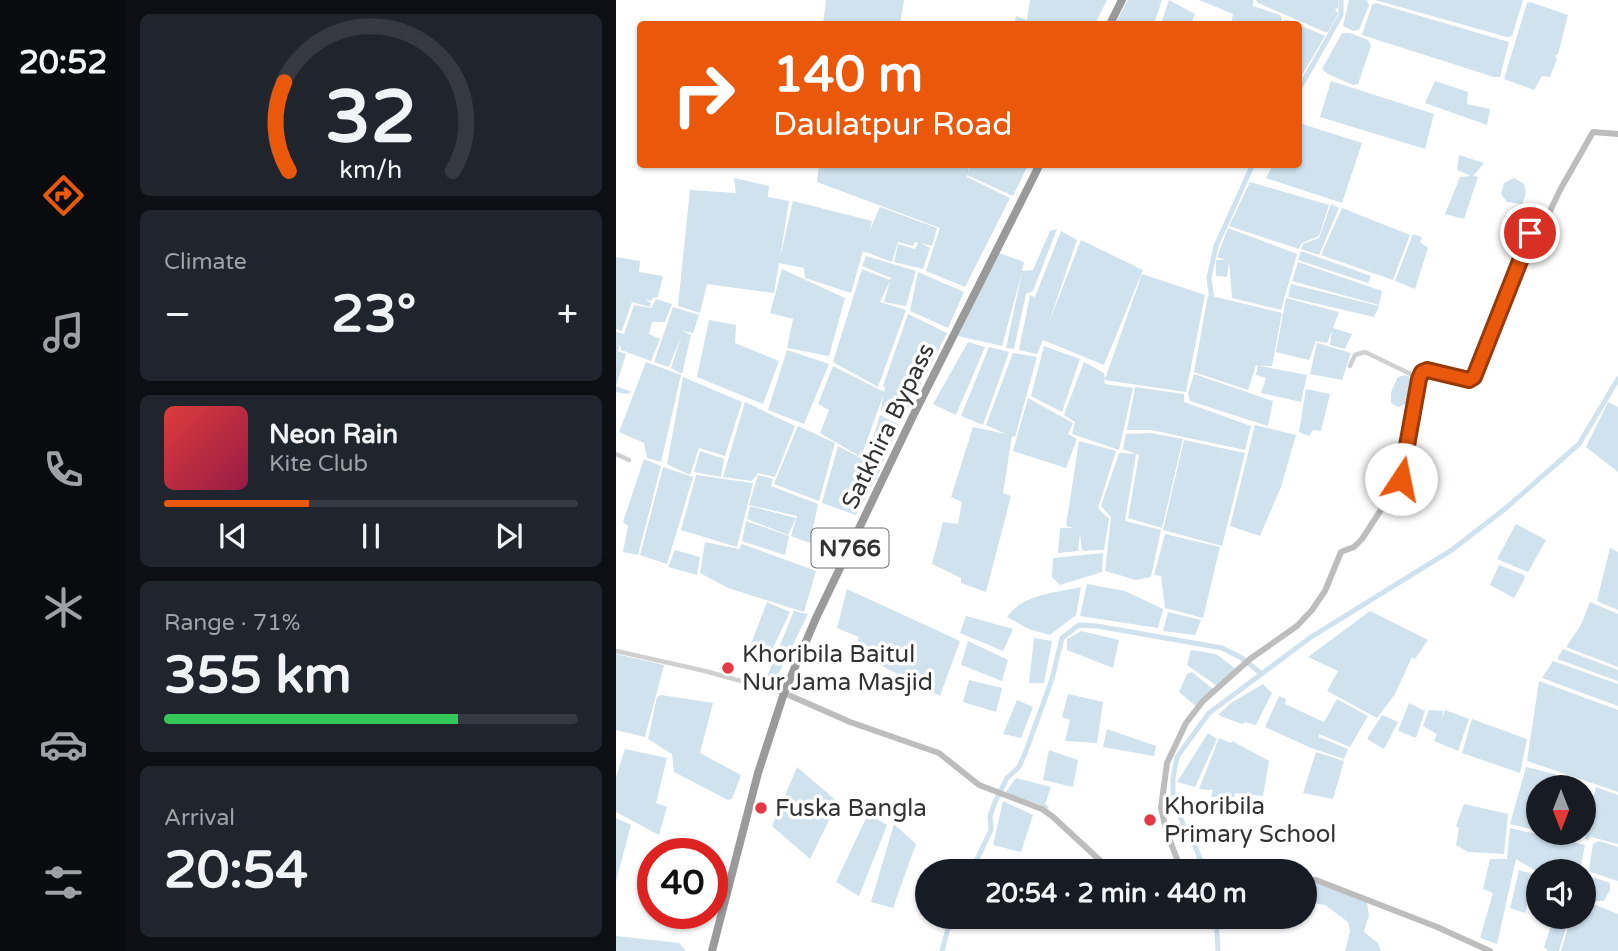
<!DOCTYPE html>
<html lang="en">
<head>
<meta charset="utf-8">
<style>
	:root { --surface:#171b24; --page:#20242c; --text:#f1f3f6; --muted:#9ea1a6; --line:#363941; --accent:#ea580c }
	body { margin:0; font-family:"Varela Round",sans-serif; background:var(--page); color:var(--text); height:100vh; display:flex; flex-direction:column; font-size:26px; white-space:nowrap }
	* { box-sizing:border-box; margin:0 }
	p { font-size:23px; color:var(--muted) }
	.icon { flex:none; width:38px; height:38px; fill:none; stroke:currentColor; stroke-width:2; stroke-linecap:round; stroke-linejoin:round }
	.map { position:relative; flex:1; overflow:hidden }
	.sheet { display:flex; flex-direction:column; gap:14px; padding:14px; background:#0d0f14; width:490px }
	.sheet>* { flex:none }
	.banner { position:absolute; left:21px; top:21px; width:665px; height:147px; border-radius:7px; box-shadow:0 2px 5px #0004; background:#ea580c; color:#fff; overflow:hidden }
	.needle { width:46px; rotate:180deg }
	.tools { position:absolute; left:910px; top:775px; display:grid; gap:14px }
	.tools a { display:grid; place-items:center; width:70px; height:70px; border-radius:50%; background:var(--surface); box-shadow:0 2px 5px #0004; font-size:35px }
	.speed { position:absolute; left:21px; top:838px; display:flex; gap:14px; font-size:35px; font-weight:700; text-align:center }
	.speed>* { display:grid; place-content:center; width:91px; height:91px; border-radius:50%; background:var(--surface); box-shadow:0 2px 5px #0004; line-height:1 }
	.speed .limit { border:10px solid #d22; background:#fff; color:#111 }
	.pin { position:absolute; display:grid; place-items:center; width:60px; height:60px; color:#fff; margin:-30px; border:4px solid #fff; border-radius:50%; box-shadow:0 2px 7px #0007 }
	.me { position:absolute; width:77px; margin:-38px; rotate:11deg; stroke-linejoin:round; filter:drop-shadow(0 0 5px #0008) }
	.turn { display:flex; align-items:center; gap:24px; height:147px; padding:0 21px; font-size:32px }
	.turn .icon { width:91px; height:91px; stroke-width:2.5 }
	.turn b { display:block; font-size:49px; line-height:60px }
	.big { font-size:52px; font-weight:700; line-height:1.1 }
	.sheet .tile { flex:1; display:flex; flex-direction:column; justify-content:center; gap:10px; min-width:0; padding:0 24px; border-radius:10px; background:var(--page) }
	.sheet .dial { align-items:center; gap:0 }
	.dial svg { height:182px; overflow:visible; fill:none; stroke:var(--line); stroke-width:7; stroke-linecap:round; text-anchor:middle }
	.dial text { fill:var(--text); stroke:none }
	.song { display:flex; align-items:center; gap:21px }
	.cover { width:84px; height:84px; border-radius:10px; background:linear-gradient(135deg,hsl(0 70% 55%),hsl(340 70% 35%)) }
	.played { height:7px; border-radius:4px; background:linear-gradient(90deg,var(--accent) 35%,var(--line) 35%) }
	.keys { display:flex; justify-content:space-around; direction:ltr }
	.heat { display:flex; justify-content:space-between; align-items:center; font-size:38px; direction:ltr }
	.charge { height:10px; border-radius:5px; background:linear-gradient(90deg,#34c759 71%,var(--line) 0) }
	.trip { position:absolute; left:299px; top:859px; width:402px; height:70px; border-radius:35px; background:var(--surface); box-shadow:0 2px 5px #0004; font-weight:700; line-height:70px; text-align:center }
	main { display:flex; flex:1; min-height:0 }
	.menu { display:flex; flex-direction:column; width:126px; justify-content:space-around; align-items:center; background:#090b0e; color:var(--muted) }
	.menu .icon { width:49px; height:49px }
	.menu .selected { color:var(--accent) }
	.menu b { font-size:32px; color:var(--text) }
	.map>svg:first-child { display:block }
	.water { fill:#cfe2ee }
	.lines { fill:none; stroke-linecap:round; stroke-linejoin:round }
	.canal { stroke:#cfe2ee; stroke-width:5 }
	.street { stroke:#d0d0d0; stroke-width:4.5 }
	.secondary { stroke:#bdbdbd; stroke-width:6 }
	.highway { stroke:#9a9a9a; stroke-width:8 }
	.route-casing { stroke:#983908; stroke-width:18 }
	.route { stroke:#ea580c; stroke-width:12 }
	.poi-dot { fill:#e63946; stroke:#fff; stroke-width:2.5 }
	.labels { text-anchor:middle; stroke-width:7; stroke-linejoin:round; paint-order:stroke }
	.shield { fill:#fff; stroke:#707070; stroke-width:2 }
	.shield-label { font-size:23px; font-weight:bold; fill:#333 }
	.street-label { font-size:24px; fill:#333; stroke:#fff }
	.poi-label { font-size:24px; fill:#333; stroke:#fff; text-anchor:start }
</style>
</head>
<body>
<main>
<nav class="menu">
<b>20:52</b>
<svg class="icon selected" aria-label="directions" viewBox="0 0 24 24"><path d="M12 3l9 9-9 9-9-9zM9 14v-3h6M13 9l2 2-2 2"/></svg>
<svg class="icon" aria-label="music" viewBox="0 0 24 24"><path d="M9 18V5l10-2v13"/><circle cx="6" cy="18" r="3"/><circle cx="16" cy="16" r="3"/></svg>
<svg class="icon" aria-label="phone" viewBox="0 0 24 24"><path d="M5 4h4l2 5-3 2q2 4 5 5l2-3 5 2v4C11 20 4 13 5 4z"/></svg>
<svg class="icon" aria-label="climate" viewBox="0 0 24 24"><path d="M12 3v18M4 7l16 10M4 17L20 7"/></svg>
<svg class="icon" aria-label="car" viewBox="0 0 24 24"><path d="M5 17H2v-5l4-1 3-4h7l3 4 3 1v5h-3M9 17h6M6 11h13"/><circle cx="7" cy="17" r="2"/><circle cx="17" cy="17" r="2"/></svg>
<svg class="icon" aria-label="filters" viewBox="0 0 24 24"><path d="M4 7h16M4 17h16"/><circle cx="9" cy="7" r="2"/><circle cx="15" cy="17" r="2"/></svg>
</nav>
<section class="sheet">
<div class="tile dial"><svg viewBox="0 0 100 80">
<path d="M14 69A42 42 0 1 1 86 69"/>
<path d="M14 69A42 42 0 0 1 12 30" stroke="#ea580c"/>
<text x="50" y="56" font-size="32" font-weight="700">32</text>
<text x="50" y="72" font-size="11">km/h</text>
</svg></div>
<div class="tile"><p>Climate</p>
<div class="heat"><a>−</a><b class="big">23°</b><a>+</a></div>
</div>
<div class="tile">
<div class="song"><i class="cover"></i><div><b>Neon Rain</b><p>Kite Club</p></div></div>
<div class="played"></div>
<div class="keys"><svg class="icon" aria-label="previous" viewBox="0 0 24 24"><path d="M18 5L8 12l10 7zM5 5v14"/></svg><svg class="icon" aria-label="pause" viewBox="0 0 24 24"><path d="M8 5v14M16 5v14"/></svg><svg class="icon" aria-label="next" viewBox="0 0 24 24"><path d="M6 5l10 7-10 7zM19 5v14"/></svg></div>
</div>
<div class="tile"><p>Range · 71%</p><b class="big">355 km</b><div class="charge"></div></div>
<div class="tile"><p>Arrival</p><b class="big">20:54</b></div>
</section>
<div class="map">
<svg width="1002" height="951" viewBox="0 0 1002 951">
	<rect width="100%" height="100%" fill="#fff"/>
	<path class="water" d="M210,0H288L284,24H207Z
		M414,0H491L479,24H398L400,16L411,20Z
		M512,0H546L538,24H499Z
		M553,0L579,14L575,24H545Z
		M583,0H637V6L664,15L666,19L664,24H615L617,14Z
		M640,0H722V8L719,9L722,14L712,32H709L642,3Z
		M733,0H751L753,5L743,30L737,31L727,26Z
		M759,0H907L896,36L891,37Z
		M914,2L952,15L942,54L939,56L941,59L934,77L926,76L918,90L888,79L911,3Z
		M760,3L893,42L884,77H878L746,35L756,5Z
		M668,20H672L709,36L683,80L682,24H667Z
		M726,33H734L752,40L755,46L742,84L737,85L712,74L706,69Z
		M715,81L818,114L809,149L704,117Z
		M819,81L852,92L851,104L874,109L871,125L809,103Z
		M683,123L746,143L726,203L650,178L657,165L682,164Z
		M843,155L868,163L857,176L862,177L848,219L829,214L844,177L855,176L841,170Z
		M203,165H353L352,172L355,165H412L397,196L351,175V177L394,198L349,287L310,271L324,228L201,182Z
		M118,178L153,186L152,197L173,201L164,258L177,201L256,221L253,232L264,207L321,228L316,246L305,243L314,248L307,269L278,262L282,244L299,249L302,243L299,242L297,246L282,242L276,262L247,251L235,293L189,278L188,268L163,263L158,293L91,284L84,313L62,306L74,190L120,193Z
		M898,178L908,184L910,193L906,204L891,202L885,194L888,183Z
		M634,182L713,205L703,236L686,243L683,249L613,226Z
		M715,204L723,208L703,255L685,249L687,244L703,238Z
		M726,208L794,235L777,280L705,255Z
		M612,228L681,254L665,310L616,298L613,261L611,277L600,276V260H609L601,257Z
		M441,229L417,291L410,294L398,349L390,348L406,272L386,346L342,336L383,253L408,262L406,271L417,270L434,231Z
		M445,231L461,240L432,325L465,240L527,270L488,365L427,340L421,354L403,350L414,295L419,297Z
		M797,234L806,237L804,242L812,248L799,289L779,281Z
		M685,251L755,276L752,283L682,260Z
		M250,256L300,271L290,306L268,302L274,281L264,302L290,310L262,387L217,362L246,269L274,280L275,278L246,266Z
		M0,257L24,261L23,272L47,276L42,297L36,298V301L29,299L35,303L34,307L16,302L6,331L0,329Z
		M682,262L766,291L763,305L676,281Z
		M166,269L229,298L213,356L171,348L177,319L154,313Z
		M302,272L348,292L332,328L294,311Z
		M526,274L589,295L570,392L488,380L489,384L517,388L503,450L456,434L459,422L448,415L468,362L488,373L489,379Z
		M675,284L763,306L758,317L672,297Z
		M592,295L666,313L656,366H644L691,375L685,402L645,393L650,378L640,375L642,365H640L632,390L578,372Z
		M670,298L723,312L717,328L736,334L729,349L714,345L716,331L711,343L700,341L693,360L660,352Z
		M40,299L56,304L49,322H36L33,334L44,339L35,361L5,350L4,344L2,351L10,354L0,386L16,392L11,394L0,392V332L8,334L18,305L35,308Z
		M57,307L83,315L77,333L66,331L75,335L66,374L55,368L66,334L53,367L38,362Z
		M292,314L331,333L287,419L265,411L267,396L245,457L204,433L213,410L202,404L217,366L268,392L269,387L267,386Z
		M93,320L120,325L119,343L163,361L147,404L81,377Z
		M352,342L369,347L340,415L317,404Z
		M701,343L735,353L726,380L694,374Z
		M428,346L464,359L446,412L415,396Z
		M373,347L393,352L367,425L345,416Z
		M171,350L213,364L188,424L152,410Z
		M397,353L421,357L399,437L396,436L387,493L395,496L370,592L345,583V578L316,564L327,522L342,524L346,502L335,497L357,427L390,434L370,425Z
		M30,362L65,375L45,462L31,458L28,443L3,432Z
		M578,374L657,401L652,426L574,401L572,393Z
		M790,375L800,381C798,394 796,403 782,407L775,403V392L782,377Z
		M67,377L126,402L109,456L83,448L74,475L51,464Z
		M519,387L568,394V402L635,426L629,450L535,430H511Z
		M690,389L714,394L705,431L697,430L693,436L683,432Z
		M412,398L457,423L452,434L461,439L450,468L397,451Z
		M129,402L179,426L159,477L142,473L136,481L107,477Z
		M992,402L1002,407V472L970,447Z
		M264,415L283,425L265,466L251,459Z
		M639,425L680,435L665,487L644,536L614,526Z
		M182,426L219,443L203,501L158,484Z
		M535,433L567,439L546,528L512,518L523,455L507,449L510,434Z
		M568,440L629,453L606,546L547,530Z
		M463,441L500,451L482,508L493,519L488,550L466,551L464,533L462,551L442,553L444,528H458L450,526Z
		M222,446L265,469L240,515L206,503Z
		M84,451L108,459L105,477L78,472Z
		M503,453L520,454L509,521L545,530L535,577L520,580L489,571L495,517L485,506Z
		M28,459L45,466L22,555L7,552L12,526L7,522Z
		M47,467L77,477L51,564L24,555Z
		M80,475L137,483L121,547L65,530Z
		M142,475L157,479L155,486L202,504L194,543L175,536L181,516L133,505Z
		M134,506L180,518L172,535L131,519Z
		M130,521L173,536L169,555L126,541Z
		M900,524L930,540L912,572L881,559Z
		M549,534L604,547L587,618L549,608L545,576L538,575Z
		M89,542L123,549L126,544L200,571L188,612L112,588L84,573Z
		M994,548L1002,552V610L981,601Z
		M59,550L84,557L81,575L52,567Z
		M487,553L486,572L444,585L436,577L437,558Z
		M883,565L908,575L909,578L898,598L874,585Z
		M471,584L509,591L547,609L542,628L464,616Z
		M465,587L460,615L434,635L413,629L391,617C406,594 440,593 465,587Z
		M231,589L344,641L324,696L237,651L243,637L221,628Z
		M151,602L174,612L156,650L135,644Z
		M974,602L1002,614V667L950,647L965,625Z
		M178,611L192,614L157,685L149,681Z
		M754,611L812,640L799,659L796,657L779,694L761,718L711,691L722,671L692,657Z
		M552,612L585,620L579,635L547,631Z
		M350,616L397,629L387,651L344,633Z
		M465,631L503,640L497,668L451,650V639Z
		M418,638L436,641L428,683H413Z
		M352,641L392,660L386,681L345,665Z
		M947,649L1002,670V681L941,659Z
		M575,650L600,654L620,669L601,686L571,665Z
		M0,654L48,665L29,737L0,730Z
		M937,661L1002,684V706L926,678Z
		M576,672L597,689L581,707L563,692L571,674Z
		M353,680L386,688L380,712L347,702Z
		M923,681L1002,710V792L911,761Z
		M647,684L656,693L640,725L629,722L626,724L602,715L615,703Z
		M452,694L487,702L481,743L449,741L454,720L446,717Z
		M45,695L97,703L84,753L125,775L116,799L112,800L58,772L56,754L32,739L41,697Z
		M663,696L670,699L669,704L708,722L721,699L752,716L734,747L703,734V737L732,749L728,759L695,748L649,727Z
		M401,700L417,707L405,738L387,734Z
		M793,703L809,711L800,738L782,731Z
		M813,710L827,711L826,719L829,710L853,719L842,751L818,741L821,734L807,726Z
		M766,715L782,722L768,749L751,739Z
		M856,719L911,739L904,773L846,753Z
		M491,729L540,746L538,756L487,747Z
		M592,733L601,739L579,787L561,782Z
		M603,738L615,743L616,741L653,761L647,796L619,793L618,797H595L597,790L583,789Z
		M9,749L51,758L40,803L51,807L43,835L0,812V777Z
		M433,750L462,760L457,787L427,780Z
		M700,752L728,761L717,799L687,793Z
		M181,767L222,802L194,859L156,826Z
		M910,767L939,774L937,787L922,788V831L894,824Z
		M400,778L435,787L429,804L433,807L431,809L423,804L389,793Z
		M980,787L1002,795V844L975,837L972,840L969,839Z
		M387,801L417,815L405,852L377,845Z
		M848,804L892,814L888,854L852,852L840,845L843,828L840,826Z
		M252,814L271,825L243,896L220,882Z
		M0,818L15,825L0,881Z
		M278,824L300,844L277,908L255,902Z
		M894,828L969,845L964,871L922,872L900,859L881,944L864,938L877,893L867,889L874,859H891Z
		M983,841L1002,847V881L975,872L973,868L977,844Z
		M903,870L919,875L909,913L894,908Z
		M970,875L994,883V890L988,901H980L968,894Z
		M690,882H699L751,903L753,915L748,932L762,943L765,951H729L734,931L732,922L709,905L690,902Z
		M968,900L1002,914V951H945L955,917H968Z
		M938,917H953L943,951H932L928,947Z
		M0,936L63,943L70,951H0Z"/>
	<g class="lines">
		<path class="canal" d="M682,91L725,15V0
			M596,300L593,278L600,246L637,164
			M355,872L375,830L374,816L379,802L391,778L403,767L410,751L436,679L446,638L463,625L481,626L606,648L624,657L645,673
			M589,872L578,843L567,824L557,798V778L561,757L593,713L695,637L837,549L890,508L963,444L1002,379
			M600,917L602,951
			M326,951L335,917"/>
		<path class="street" d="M734,366L739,355L749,352L803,378
			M0,454L13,460
			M0,651L89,671L168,693"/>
		<path class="secondary" d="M168,693L234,722L323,753L363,785L426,809L436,816L489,865L499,872
			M566,872L551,833L545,808L551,763L570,723L587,701L634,659L681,626L696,610L709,591L725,552L738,547L746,539L785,479L801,386L806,372L811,370L853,380L858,377L904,261L910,238L914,233L925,230L944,190L977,132L1002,134
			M690,879L700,880L821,927L874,951"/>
		<path class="highway" d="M494,24L506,0
			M96,951L142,773L168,693L200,618L296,418L424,164"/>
	</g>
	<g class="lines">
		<defs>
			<path id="route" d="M785,479L803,379L806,372L811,370L853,380L858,377L904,261L910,238L914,233"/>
		</defs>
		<use href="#route" class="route-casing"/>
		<use href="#route" class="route"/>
	</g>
	<g class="poi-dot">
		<circle cx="112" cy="668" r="7"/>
		<circle cx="145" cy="808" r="7"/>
		<circle cx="534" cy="820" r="7"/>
	</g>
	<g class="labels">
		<rect class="shield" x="195.5" y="528.5" width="77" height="39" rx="5"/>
		<g class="shield-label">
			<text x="234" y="556">N766</text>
		</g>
		<g class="street-label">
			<text transform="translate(272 426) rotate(-64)" y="8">Satkhira Bypass</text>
		</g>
		<g class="poi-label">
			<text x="126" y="662">Khoribila Baitul<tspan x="126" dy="28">Nur Jama Masjid</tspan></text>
			<text x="548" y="814">Khoribila<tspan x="548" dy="28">Primary School</tspan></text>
			<text x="159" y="816">Fuska Bangla</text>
		</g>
	</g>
</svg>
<div class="tools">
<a><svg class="needle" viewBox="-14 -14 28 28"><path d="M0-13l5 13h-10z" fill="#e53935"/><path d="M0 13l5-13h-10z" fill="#9ea1a6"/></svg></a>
<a><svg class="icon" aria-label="sound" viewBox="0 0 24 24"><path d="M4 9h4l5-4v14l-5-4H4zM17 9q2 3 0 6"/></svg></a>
</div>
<div class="speed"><div class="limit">40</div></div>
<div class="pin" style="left:914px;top:233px;background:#d93025"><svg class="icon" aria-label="arrive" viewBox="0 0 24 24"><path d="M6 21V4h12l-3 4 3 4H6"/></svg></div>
<svg class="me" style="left:785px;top:479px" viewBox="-20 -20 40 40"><circle r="19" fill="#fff"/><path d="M0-13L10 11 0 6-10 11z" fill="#ea580c"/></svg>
<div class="trip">20:54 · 2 min · 440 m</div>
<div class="banner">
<div class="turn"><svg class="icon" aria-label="right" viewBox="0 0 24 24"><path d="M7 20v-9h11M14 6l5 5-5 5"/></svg><div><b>140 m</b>Daulatpur Road</div></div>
</div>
</div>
</main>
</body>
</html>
